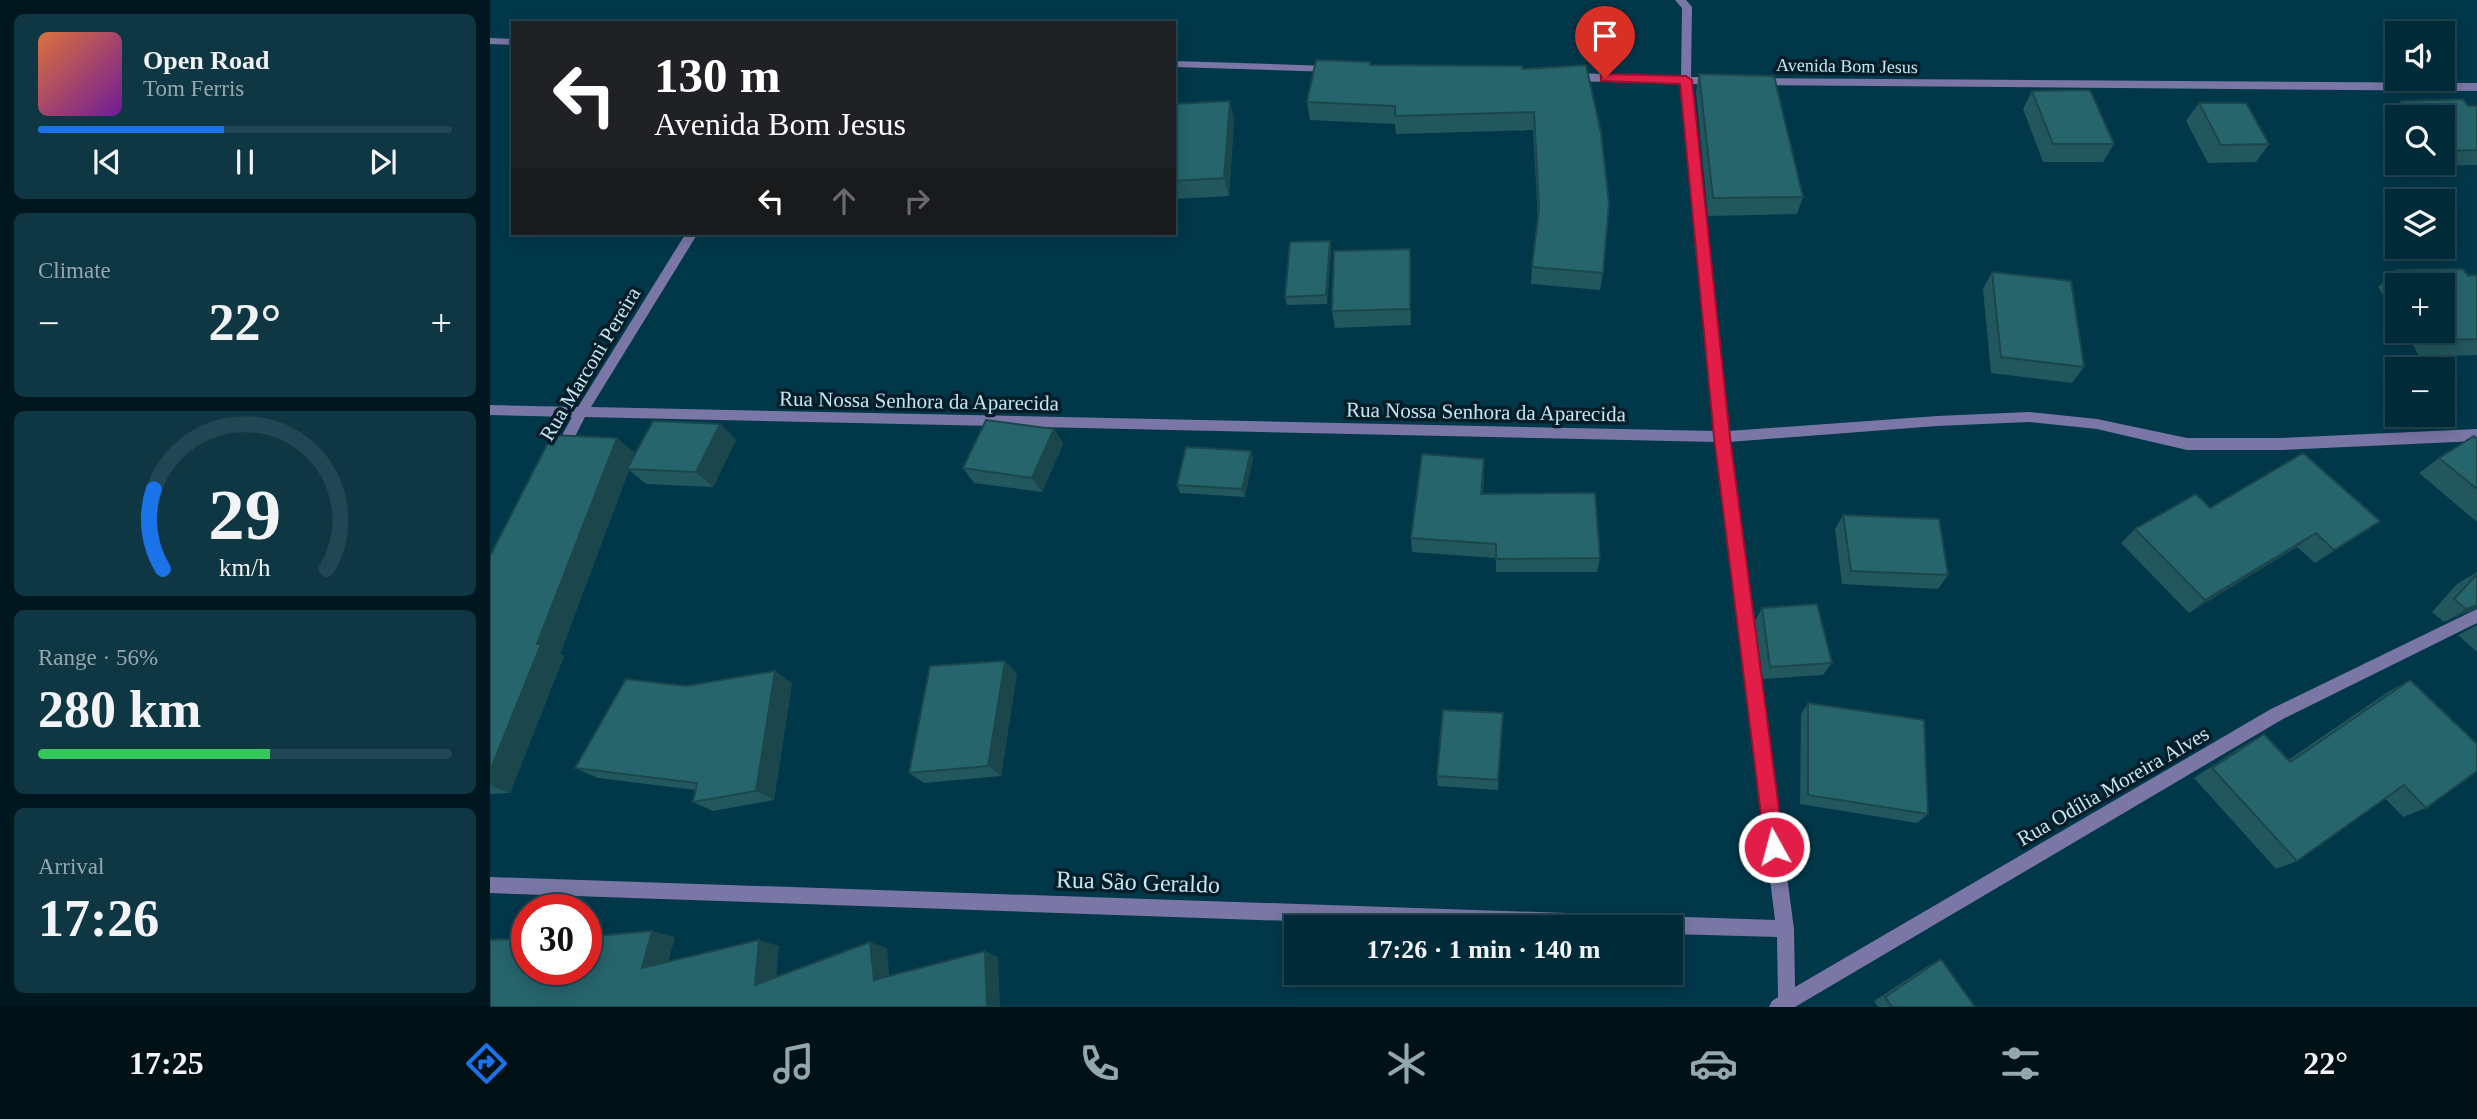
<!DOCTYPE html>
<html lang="en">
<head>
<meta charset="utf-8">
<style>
	:root { --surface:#002a38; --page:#0e3643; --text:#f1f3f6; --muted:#95a7ae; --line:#224653; --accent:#1a73e8 }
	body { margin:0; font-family:"Times New Roman",serif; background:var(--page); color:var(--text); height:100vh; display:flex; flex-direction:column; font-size:26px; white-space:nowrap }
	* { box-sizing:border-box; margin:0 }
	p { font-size:23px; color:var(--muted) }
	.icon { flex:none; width:38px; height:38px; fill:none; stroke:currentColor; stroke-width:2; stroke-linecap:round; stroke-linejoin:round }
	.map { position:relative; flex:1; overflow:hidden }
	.sheet { display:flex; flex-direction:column; gap:14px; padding:14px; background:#00171f; width:490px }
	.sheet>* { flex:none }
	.top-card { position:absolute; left:21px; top:21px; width:665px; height:214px; border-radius:0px; box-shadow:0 4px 18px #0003,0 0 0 2px var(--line); background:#202124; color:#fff; overflow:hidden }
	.controls { position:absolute; left:1895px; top:21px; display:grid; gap:14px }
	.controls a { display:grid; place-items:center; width:70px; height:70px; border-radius:0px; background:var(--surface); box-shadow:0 4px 18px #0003,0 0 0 2px var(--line); font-size:35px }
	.speed { position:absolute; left:21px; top:894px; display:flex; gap:14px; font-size:35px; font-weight:700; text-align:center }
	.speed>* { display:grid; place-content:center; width:91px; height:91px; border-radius:50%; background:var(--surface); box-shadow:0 4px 18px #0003,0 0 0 2px var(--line); line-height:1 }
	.speed .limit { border:10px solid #d22; background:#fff; color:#111 }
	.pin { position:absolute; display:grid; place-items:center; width:60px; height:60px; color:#fff; margin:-72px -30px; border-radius:50% 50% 50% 0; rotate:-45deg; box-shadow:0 0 7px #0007 }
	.pin .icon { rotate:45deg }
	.me { position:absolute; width:77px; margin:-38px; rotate:353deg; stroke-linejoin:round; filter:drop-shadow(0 0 5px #0008) }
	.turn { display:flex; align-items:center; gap:24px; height:147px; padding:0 28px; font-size:32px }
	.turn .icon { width:91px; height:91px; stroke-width:2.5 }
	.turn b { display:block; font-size:49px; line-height:60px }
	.lanes { display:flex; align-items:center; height:66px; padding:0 28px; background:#0003; justify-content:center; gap:35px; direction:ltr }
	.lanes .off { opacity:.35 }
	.big { font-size:52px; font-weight:700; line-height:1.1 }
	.sheet .card { flex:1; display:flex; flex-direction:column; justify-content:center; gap:10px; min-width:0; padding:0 24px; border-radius:10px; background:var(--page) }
	.sheet .dial { align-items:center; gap:0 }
	.dial svg { height:182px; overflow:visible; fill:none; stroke:var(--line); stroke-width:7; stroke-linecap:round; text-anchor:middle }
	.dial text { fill:var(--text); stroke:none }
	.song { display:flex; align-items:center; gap:21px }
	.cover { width:84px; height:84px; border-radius:10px; background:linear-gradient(135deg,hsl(20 70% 55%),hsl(280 70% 35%)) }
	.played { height:7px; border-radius:4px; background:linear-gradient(90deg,var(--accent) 45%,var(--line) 45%) }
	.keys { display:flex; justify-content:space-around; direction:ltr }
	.heat { display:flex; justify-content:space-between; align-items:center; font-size:38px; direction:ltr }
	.charge { height:10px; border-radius:5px; background:linear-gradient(90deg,#34c759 56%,var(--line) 0) }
	.trip { position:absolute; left:794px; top:915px; width:399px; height:70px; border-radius:0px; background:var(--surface); box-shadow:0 4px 18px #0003,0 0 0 2px var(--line); font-weight:700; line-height:70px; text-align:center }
	.tabs { display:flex; height:112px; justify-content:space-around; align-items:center; background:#001116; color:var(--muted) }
	.tabs .icon { width:49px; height:49px }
	.tabs .active { color:var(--accent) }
	.tabs b { font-size:32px; color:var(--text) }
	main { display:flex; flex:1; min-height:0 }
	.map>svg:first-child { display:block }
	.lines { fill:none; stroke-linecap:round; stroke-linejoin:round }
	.minor { fill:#7a77a6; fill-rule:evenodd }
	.wall { fill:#22575d }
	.shaded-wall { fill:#1b474c }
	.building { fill:#27656c; stroke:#1b474c; stroke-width:2 }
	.route { fill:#e11d48; stroke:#92132f; stroke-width:2 }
	.labels { text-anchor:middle; stroke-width:7; stroke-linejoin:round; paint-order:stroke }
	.far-street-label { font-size:18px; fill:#c6e6f4; stroke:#021d27 }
	.street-label { font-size:21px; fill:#c6e6f4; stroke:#021d27 }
	.near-street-label { font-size:24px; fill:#c6e6f4; stroke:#021d27 }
</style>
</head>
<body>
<main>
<section class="sheet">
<div class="card">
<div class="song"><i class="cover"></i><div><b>Open Road</b><p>Tom Ferris</p></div></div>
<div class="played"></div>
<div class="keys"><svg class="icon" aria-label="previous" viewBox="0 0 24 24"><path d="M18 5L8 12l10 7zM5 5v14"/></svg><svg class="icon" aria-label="pause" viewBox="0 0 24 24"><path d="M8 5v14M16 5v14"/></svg><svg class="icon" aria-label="next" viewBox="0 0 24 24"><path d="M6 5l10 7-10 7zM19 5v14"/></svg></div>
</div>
<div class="card"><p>Climate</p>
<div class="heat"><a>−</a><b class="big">22°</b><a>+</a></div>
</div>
<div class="card dial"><svg viewBox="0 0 100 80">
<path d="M14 69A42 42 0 1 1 86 69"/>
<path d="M14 69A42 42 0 0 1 10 34" stroke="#1a73e8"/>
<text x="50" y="56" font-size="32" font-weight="700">29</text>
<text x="50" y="72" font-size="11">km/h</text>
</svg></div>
<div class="card"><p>Range · 56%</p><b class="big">280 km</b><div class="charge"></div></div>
<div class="card"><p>Arrival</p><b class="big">17:26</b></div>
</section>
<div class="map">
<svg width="1987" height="1007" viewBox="0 0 1987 1007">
	<rect width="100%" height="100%" fill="#00384a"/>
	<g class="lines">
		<path class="minor" d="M1185,0H1196L1202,7L1201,77H1226L1231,81L1226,85L1202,84L1238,431L1447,416L1539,412L1607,419L1697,438H1791L1987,429V441L1791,450H1697L1607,429L1539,422L1447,426L1239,442L1304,929L1305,987L1781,709L1987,609V623L1793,719L1305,1007H1279L1282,1001L1288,997L1287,937L1181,934V928H998L0,893V877L1285,920L1226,442L95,417L76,454H66L64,450L82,417L0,415V405L88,407L196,233H208L101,407L1225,431L1191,84L1082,81L1077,77L1082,73L1191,76L1192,8Z
			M0,38L23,39V45L0,44Z
			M684,61L841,66L846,69L841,72L684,67Z
			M1267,78L1987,83V91L1263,85V79Z"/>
	</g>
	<path class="wall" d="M881,65L1032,69L1113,273L1110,290L1041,284L1042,267L1048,220L1043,130L906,134L905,124L820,120L817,102Z
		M1209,74L1313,197L1307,214L1218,216L1206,92Z
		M1542,91L1624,144L1613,162H1553L1533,109Z
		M1911,101L1987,106V165L1933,166L1931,163H1953V117H1908V129L1898,116Z
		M1709,103L1779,144L1766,162L1718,163L1696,121Z
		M684,104L744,119L739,196L684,199Z
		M840,241L841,250L837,304L797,305L795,297Z
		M921,267V325L845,328L842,311Z
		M1906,270L1987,275V355L1930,357L1914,331H1953V285H1908V319L1888,287Z
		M1502,272L1594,367L1582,383L1501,373L1493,289Z
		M230,424L246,440L223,487L156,484L139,470L70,654L74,656L20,793L0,794V556L145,453L143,458Z
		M564,429L573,444L552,492L484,483L473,468Z
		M1987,439V522L1929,473L1949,458Z
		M763,458L755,497L690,493L687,485Z
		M994,474L993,494L1110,558L1107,572H1006V558L922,552L921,538Z
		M1720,508L1870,535L1825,563L1807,547L1699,613L1631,543L1645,529Z
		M1353,515L1458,575L1448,589L1352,584L1345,529Z
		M1987,572V608L1954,622L1942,612L1967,584Z
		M1272,608L1342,663L1333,675L1273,679L1265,621Z
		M1987,625V652L1968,635Z
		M527,673L511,776L434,783L419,773Z
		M1920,680L1936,808L1913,817L1895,798L1807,861L1786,869L1704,778L1754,745L1774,734L1798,760L1898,692Z
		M302,683L284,800L223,811L203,802L206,790L108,778L85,768Z
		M1318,703L1438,814L1427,823L1310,804L1311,714Z
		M1013,713L1008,790L948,786L947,776Z
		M1451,959L1485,1007H1388L1384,1001L1439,965Z"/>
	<path class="shaded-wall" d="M740,101L744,119L739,196L734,178Z
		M840,241L841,250L837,304L836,295Z
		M920,249L921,267V325L920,309Z
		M230,424L246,440L223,487L206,472Z
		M564,429L573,444L552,492L542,478Z
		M127,438L145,453L139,469H137L139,470L70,654L74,656L20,793L0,785V771L47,644Z
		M761,451L763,458L755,497L752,489Z
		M994,459V474L991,508V494Z
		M1890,521L1870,535L1825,563L1844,550Z
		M1826,533L1807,547L1699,613L1715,600Z
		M1987,605V608L1954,622L1976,609Z
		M515,661L527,673L511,776L498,766Z
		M285,671L302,683L284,800L266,791Z
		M162,931L185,937L175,974L152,968Z
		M269,940L289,946L285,990L265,985Z
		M380,942L397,948L400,985L384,980Z
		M495,951L508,957L510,1007H497Z"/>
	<path class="building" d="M826,60L880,62V65L1032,66V69L1096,65L1111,133L1119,203L1113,273L1042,267L1049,209L1044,112L905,116V106L817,102Z
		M1209,74L1284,76L1313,197L1223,198Z
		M1600,90L1624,144H1563L1542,91Z
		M1973,99L1978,106H1987V150L1953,151V117H1923L1911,101Z
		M740,101L734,178L684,181V104Z
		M1709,103H1756L1779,144L1731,145Z
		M840,241L836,295L795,297L800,242Z
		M920,249V309L842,311L844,251Z
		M1973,269L1978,276L1987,275V339L1949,340L1943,331H1953V285H1915L1906,270Z
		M1502,272L1581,281L1594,367L1511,357Z
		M496,420L564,429L542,478L473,468Z
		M163,421L230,424L206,472L137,469Z
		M62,435L127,438L47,644H51L0,771V556Z
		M1984,436L1987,439V489L1949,458Z
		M696,447L761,451L752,489L687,485Z
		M1813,453L1890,521L1844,550L1826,533L1715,600L1645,529L1706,494L1720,508Z
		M932,454L994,459L991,494L1105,493L1110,558L1006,559V544L921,538Z
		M1353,515L1449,519L1458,575L1361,571Z
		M1987,574V605L1976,609L1964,599Z
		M1327,604L1342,663L1280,667L1272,608Z
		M515,661L498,766L419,773L440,666Z
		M285,671L266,791L203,802L207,783L85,768L136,679L196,686Z
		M1920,680L1987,744V771L1936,808L1914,785L1807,861L1722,768L1774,734L1800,762Z
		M1318,703L1434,720L1438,814L1318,795Z
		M953,710L1013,713L1008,780L947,776Z
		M162,931L152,968L269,940L265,985L380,942L384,980L495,951L497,1007H0V940L37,938V970H96V937Z
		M1451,959L1485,1007H1402L1395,997Z"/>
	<path class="route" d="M1115,74L1196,76L1202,80L1240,437L1294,847L1291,854L1284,856L1277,854L1275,847L1224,437L1190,84L1111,81V75Z"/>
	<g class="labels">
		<g class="far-street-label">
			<text transform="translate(1357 66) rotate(1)" y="6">Avenida Bom Jesus</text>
		</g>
		<g class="street-label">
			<text transform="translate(100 364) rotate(-59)" y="7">Rua Marconi Pereira</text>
			<text transform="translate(429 401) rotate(1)" y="7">Rua Nossa Senhora da Aparecida</text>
			<text transform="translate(996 412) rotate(1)" y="7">Rua Nossa Senhora da Aparecida</text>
			<text transform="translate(1623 786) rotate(-30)" y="7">Rua Odília Moreira Alves</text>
		</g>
		<g class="near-street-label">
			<text transform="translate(648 882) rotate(2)" y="8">Rua São Geraldo</text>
		</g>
	</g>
</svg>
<div class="controls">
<a><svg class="icon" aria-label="sound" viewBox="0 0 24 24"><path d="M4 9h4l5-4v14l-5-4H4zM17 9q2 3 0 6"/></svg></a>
<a><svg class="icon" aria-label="search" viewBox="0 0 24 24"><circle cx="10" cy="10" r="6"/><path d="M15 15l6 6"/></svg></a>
<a><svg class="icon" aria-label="layers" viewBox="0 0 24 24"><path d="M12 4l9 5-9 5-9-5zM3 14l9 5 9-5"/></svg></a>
<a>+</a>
<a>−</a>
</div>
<div class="speed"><div class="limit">30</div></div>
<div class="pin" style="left:1115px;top:78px;background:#d93025"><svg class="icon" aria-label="arrive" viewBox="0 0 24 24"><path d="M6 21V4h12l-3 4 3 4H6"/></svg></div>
<svg class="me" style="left:1284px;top:847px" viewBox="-20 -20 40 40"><circle r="17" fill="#e11d48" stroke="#fff" stroke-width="3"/><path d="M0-11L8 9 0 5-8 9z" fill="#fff"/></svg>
<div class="trip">17:26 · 1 min · 140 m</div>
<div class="top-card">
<div class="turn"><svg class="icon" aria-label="left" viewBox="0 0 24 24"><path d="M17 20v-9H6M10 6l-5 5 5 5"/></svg><div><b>130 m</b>Avenida Bom Jesus</div></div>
<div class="lanes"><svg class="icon" aria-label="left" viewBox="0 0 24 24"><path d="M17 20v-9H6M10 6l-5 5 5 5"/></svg><svg class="icon off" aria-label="ahead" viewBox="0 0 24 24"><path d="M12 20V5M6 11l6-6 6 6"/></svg><svg class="icon off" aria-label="right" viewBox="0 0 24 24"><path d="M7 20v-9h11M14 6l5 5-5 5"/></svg></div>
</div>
</div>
</main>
<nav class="tabs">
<b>17:25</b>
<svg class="icon active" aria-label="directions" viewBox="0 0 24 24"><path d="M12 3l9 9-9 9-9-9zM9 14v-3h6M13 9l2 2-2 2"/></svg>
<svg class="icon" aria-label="music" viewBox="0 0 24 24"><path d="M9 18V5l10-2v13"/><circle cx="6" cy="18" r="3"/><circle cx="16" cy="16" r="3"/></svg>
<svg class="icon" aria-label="phone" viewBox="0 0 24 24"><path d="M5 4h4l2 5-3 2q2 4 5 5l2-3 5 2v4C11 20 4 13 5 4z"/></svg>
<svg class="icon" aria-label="climate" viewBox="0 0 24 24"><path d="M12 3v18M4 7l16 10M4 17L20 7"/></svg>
<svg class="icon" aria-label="car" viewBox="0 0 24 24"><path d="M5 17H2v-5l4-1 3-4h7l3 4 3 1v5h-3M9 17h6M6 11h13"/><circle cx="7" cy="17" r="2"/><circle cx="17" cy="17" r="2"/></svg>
<svg class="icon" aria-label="filters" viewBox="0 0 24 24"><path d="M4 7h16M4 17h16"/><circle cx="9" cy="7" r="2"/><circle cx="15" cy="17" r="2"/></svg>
<b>22°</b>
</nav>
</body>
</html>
